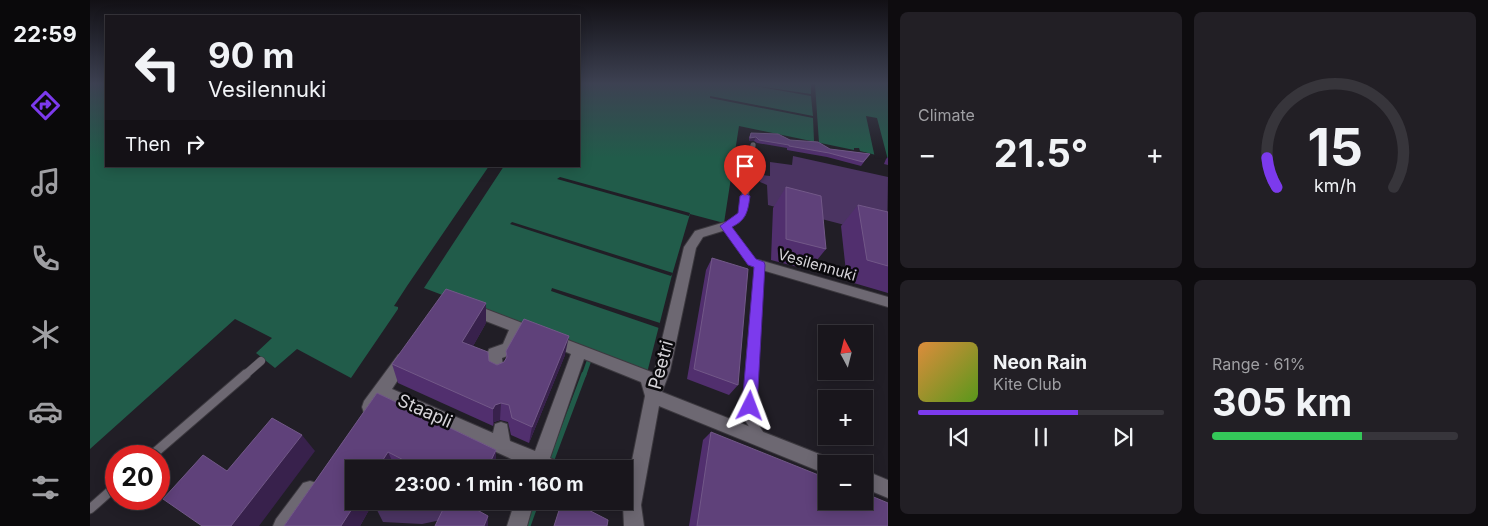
<!DOCTYPE html>
<html lang="en">
<head>
<meta charset="utf-8">
<style>
	:root { --surface:#19161c; --page:#221f25; --text:#f1f3f6; --muted:#9f9fa3; --line:#37353b; --accent:#7c3aed }
	body { margin:0; font-family:Inter,sans-serif; background:var(--page); color:var(--text); height:100vh; display:flex; flex-direction:column; font-size:19px; white-space:nowrap }
	* { box-sizing:border-box; margin:0 }
	p { font-size:16px; color:var(--muted) }
	.icon { flex:none; width:28px; height:28px; fill:none; stroke:currentColor; stroke-width:2; stroke-linecap:round; stroke-linejoin:round }
	.map { position:relative; flex:1; overflow:hidden }
	.side { display:flex; flex-direction:column; gap:12px; padding:12px; background:#0e0c0f; width:600px }
	.side>* { flex:none }
	.hud { position:absolute; left:15px; top:15px; width:475px; height:152px; border-radius:0px; box-shadow:0 2px 12px #0003,0 0 0 1px var(--line); background:#19161c; color:var(--text); overflow:hidden }
	.needle { width:32px; rotate:353deg }
	.buttons { position:absolute; left:728px; top:325px; display:grid; gap:10px }
	.buttons a { display:grid; place-items:center; width:55px; height:55px; border-radius:0px; background:var(--surface); box-shadow:0 2px 12px #0003,0 0 0 1px var(--line); font-size:25px }
	.speed { position:absolute; left:15px; top:445px; display:flex; gap:10px; font-size:25px; font-weight:700; text-align:center }
	.speed>* { display:grid; place-content:center; width:65px; height:65px; border-radius:50%; background:var(--surface); box-shadow:0 2px 12px #0003,0 0 0 1px var(--line); line-height:1 }
	.speed .limit { border:8px solid #d22; background:#fff; color:#111 }
	.pin { position:absolute; display:grid; place-items:center; width:42px; height:42px; color:#fff; margin:-51px -21px; border-radius:50% 50% 50% 0; rotate:-45deg; box-shadow:0 0 5px #0007 }
	.pin .icon { rotate:45deg }
	.me { position:absolute; width:55px; margin:-28px; rotate:3deg; stroke-linejoin:round; filter:drop-shadow(0 0 4px #0008) }
	.turn { display:flex; align-items:center; gap:18px; height:105px; padding:0 20px; font-size:22px }
	.turn .icon { width:65px; height:65px; stroke-width:2.5 }
	.turn b { display:block; font-size:35px; line-height:42px }
	.then { display:flex; align-items:center; height:48px; padding:0 20px; background:#0003; gap:10px; font-size:19px }
	.big { font-size:38px; font-weight:700; line-height:1.1 }
	.side .tile { flex:1; display:flex; flex-direction:column; justify-content:center; gap:8px; min-width:0; padding:0 18px; border-radius:8px; background:var(--page) }
	.side .dial { align-items:center; gap:0 }
	.dial svg { height:130px; overflow:visible; fill:none; stroke:var(--line); stroke-width:7; stroke-linecap:round; text-anchor:middle }
	.dial text { fill:var(--text); stroke:none }
	.song { display:flex; align-items:center; gap:15px }
	.cover { width:60px; height:60px; border-radius:8px; background:linear-gradient(135deg,hsl(30 70% 55%),hsl(90 70% 35%)) }
	.played { height:5px; border-radius:2px; background:linear-gradient(90deg,var(--accent) 65%,var(--line) 65%) }
	.keys { display:flex; justify-content:space-around; direction:ltr }
	.heat { display:flex; justify-content:space-between; align-items:center; font-size:28px; direction:ltr }
	.charge { height:8px; border-radius:4px; background:linear-gradient(90deg,#34c759 61%,var(--line) 0) }
	.side .tiles { flex:1; display:grid; gap:12px; grid-template-columns:repeat(2,1fr) }
	.trip { position:absolute; left:255px; top:460px; width:288px; height:50px; border-radius:0px; background:var(--surface); box-shadow:0 2px 12px #0003,0 0 0 1px var(--line); font-weight:700; line-height:50px; text-align:center }
	main { display:flex; flex:1; min-height:0 }
	.dock { display:flex; flex-direction:column; width:90px; justify-content:space-around; align-items:center; background:#0a090b; color:var(--muted) }
	.dock .icon { width:35px; height:35px }
	.dock .active { color:var(--accent) }
	.dock b { font-size:22px; color:var(--text) }
	.map>svg:first-child { display:block }
	.green { fill:#4b3462 }
	.water { fill:#215c4a }
	.pier { fill:#211e26 }
	.lines { fill:none; stroke-linecap:round; stroke-linejoin:round }
	.stream-far1 { stroke:#215c4a; stroke-width:4.5 }
	.stream { stroke:#215c4a; stroke-width:5 }
	.lane-far3-casing { stroke:#3c393f; stroke-width:5.5 }
	.lane-far2-casing { stroke:#3c393f; stroke-width:8 }
	.lane-far1-casing { stroke:#3c393f; stroke-width:9 }
	.lane-casing { stroke:#3c393f; stroke-width:11 }
	.street-casing { stroke:#3c393f; stroke-width:2 }
	.lane-far3 { stroke:#6d6872; stroke-width:5 }
	.lane-far2 { stroke:#6d6872; stroke-width:6 }
	.lane-far1 { stroke:#6d6872; stroke-width:8 }
	.lane { stroke:#6d6872; stroke-width:9 }
	.street { fill:#6d6872; fill-rule:evenodd }
	.wall { fill:#512f6e }
	.shaded-wall { fill:#38214c }
	.building { fill:#5f417a; stroke:#725888 }
	.route { fill:#7c3aed; stroke:#51269a }
	.labels { text-anchor:middle; stroke-width:5; stroke-linejoin:round; paint-order:stroke }
	.street-label { font-size:15px; fill:#d6d4d9; stroke:#0a090c }
	.near-street-label { font-size:18px; fill:#d6d4d9; stroke:#0a090c }
</style>
</head>
<body>
<main>
<nav class="dock">
<b>22:59</b>
<svg class="icon active" aria-label="directions" viewBox="0 0 24 24"><path d="M12 3l9 9-9 9-9-9zM9 14v-3h6M13 9l2 2-2 2"/></svg>
<svg class="icon" aria-label="music" viewBox="0 0 24 24"><path d="M9 18V5l10-2v13"/><circle cx="6" cy="18" r="3"/><circle cx="16" cy="16" r="3"/></svg>
<svg class="icon" aria-label="phone" viewBox="0 0 24 24"><path d="M5 4h4l2 5-3 2q2 4 5 5l2-3 5 2v4C11 20 4 13 5 4z"/></svg>
<svg class="icon" aria-label="climate" viewBox="0 0 24 24"><path d="M12 3v18M4 7l16 10M4 17L20 7"/></svg>
<svg class="icon" aria-label="car" viewBox="0 0 24 24"><path d="M5 17H2v-5l4-1 3-4h7l3 4 3 1v5h-3M9 17h6M6 11h13"/><circle cx="7" cy="17" r="2"/><circle cx="17" cy="17" r="2"/></svg>
<svg class="icon" aria-label="filters" viewBox="0 0 24 24"><path d="M4 7h16M4 17h16"/><circle cx="9" cy="7" r="2"/><circle cx="15" cy="17" r="2"/></svg>
</nav>
<div class="map">
<svg width="798" height="526" viewBox="0 0 798 526">
	<rect width="100%" height="100%" fill="#211e26"/>
	<path class="green" d="M703,156L798,177L797,236L678,205L677,185L670,182L671,175L680,176V162L702,165Z
		M287,501H359L351,520L332,524L293,522L286,508Z"/>
	<path class="water" d="M0,84H16V166H399L317,286L304,306L308,307V309L261,378L207,349L185,368L166,353L182,338L145,319L0,449Z
		M489,84H798V158L770,151L769,148H764V150L649,126L634,223L600,214L582,275L557,373L334,288L414,166H489Z"/>
	<path class="pier" d="M654,84L721,94V84H725L729,143L724,141L723,118L620,98V96L723,116L721,96Z
		M776,116L787,118L798,160L785,158Z
		M470,177L600,213L599,216L467,179Z
		M422,222L583,273L581,276L420,224Z
		M462,288L570,323L569,328L461,291Z"/>
	<g class="lines">
		<path class="stream-far1" d="M494,375L500,358"/>
		<path class="stream" d="M461,462L494,374
			M438,526L447,501"/>
		<defs>
			<path id="lane-far3" d="M661,160L663,145"/>
			<path id="lane-far2" d="M657,255L635,226L647,220L652,214L661,159"/>
			<path id="lane-far1" d="M656,254L662,262L669,265L662,375
				M155,375L171,361"/>
			<path id="lane" d="M662,374L659,418L669,434
				M61,456L156,374
				M0,509L26,486"/>
			<path id="street" d="M635,222L641,226L639,229L613,237L606,248L580,371L572,392L742,459L744,464H736V474L569,406L551,505L554,526H534L533,505L555,396L551,382L494,359L460,458L470,463L473,469H438L439,467L294,401L286,413L280,415L274,413L272,407L274,401L308,355L313,353L318,355L321,360L302,389L403,433L405,424L411,422L417,424L420,441L445,451L481,354L457,344L455,340L457,336L462,334L564,373L594,247L605,231Z
				M669,260L798,297V307L665,268L663,265L665,262Z
				M380,303L448,329L450,333L448,337L443,339L432,335L423,354L412,358L414,375L411,380L406,382L401,380C397,372 395,358 399,349L413,344L419,330L375,313L373,309L375,305Z
				M774,470L798,480V498L774,488Z
				M220,481L227,483L229,490L205,526H183L186,519L213,483Z
				M425,501H444L437,526H417Z"/>
		</defs>
		<use href="#lane-far3" class="lane-far3-casing"/>
		<use href="#lane-far2" class="lane-far2-casing"/>
		<use href="#lane-far1" class="lane-far1-casing"/>
		<use href="#lane" class="lane-casing"/>
		<use href="#street" class="street-casing"/>
		<use href="#lane-far3" class="lane-far3"/>
		<use href="#lane-far2" class="lane-far2"/>
		<use href="#lane-far1" class="lane-far1"/>
		<use href="#lane" class="lane"/>
		<use href="#street" class="street"/>
	</g>
	<path class="wall" d="M661,133L740,149L780,154L771,166L737,157L697,150V148L667,143L664,141H659V137Z
		M798,157V165L794,164L796,159Z
		M696,187L736,249L719,270L681,260L683,208Z
		M768,205L798,212V293L757,281L751,226Z
		M622,258L648,385L639,395L597,379L616,270Z
		M396,323L383,346L399,361L407,365L414,362L416,358V351L475,355L439,443L421,435L418,422L410,420L404,422L403,426L308,383L302,364Z
		M287,393L406,450L405,466L404,469H308L305,467L304,469H264V501H284L270,526H194Z
		M621,432L798,526H599L613,440Z"/>
	<path class="shaded-wall" d="M666,137L664,141H659L660,138Z
		M396,303V323L374,362L372,342Z
		M479,336L475,355L439,443L442,427Z
		M411,403L410,420L404,422L403,426V409L405,405Z
		M212,435L225,451L169,526H141Z
		M406,450L405,466L404,469H397Z
		M298,452L305,467L304,469H287Z
		M267,501H284L270,526H251Z
		M382,501H389L382,518L380,506Z
		M398,516V526H394Z"/>
	<path class="building" d="M661,133L688,134L700,140L728,142L740,149L780,154L773,162L739,153L699,146V145L669,140L666,137L660,138Z
		M696,187L731,196L736,249L696,239Z
		M768,205L798,212V266L777,260Z
		M622,258L658,269L648,385L604,369Z
		M356,289L396,303L372,342L398,352L399,361L407,365L414,362L417,357L416,351L434,319L479,336L442,427L422,418L419,405L411,403L405,405L403,409L302,364Z
		M287,393L406,450L397,469H331L298,452L287,469H264V501H267L251,526H194Z
		M182,418L212,435L141,526H112L73,499L113,455L137,471Z
		M621,432L736,478V501H774V493L798,503V526H607Z
		M357,501H382L380,506L398,516L394,526H345Z
		M472,501H481L518,520L517,526H464Z"/>
	<linearGradient id="sky" x2="0" y2="1"><stop stop-color="#121015"/><stop offset="0.53" stop-color="#3d4152"/><stop offset="1" stop-color="#3d4152" stop-opacity="0"/></linearGradient>
	<rect width="798" height="158" fill="url(#sky)"/>
	<path class="route" d="M655,193L660,196C658,212 656,220 642,227L666,259L674,262L675,265L667,406L665,411L660,413L655,411L652,406L664,267L658,265L630,226L648,213L650,196Z"/>
	<g class="labels">
		<g class="street-label">
			<text transform="translate(727 265) rotate(16)" y="5">Vesilennuki</text>
		</g>
		<g class="near-street-label">
			<text transform="translate(571 365) rotate(-75)" y="6">Peetri</text>
			<text transform="translate(335 411) rotate(24)" y="6">Staapli</text>
		</g>
	</g>
</svg>
<div class="buttons">
<a><svg class="needle" viewBox="-14 -14 28 28"><path d="M0-13l5 13h-10z" fill="#e53935"/><path d="M0 13l5-13h-10z" fill="#9f9fa3"/></svg></a>
<a>+</a>
<a>−</a>
</div>
<div class="speed"><div class="limit">20</div></div>
<div class="pin" style="left:655px;top:196px;background:#d93025"><svg class="icon" aria-label="arrive" viewBox="0 0 24 24"><path d="M6 21V4h12l-3 4 3 4H6"/></svg></div>
<svg class="me" style="left:660px;top:406px" viewBox="-20 -20 40 40"><path d="M0-17L14 15 0 8-14 15z" fill="#7c3aed" stroke="#fff" stroke-width="4"/></svg>
<div class="trip">23:00 · 1 min · 160 m</div>
<div class="hud">
<div class="turn"><svg class="icon" aria-label="left" viewBox="0 0 24 24"><path d="M17 20v-9H6M10 6l-5 5 5 5"/></svg><div><b>90 m</b>Vesilennuki</div></div>
<div class="then">Then<svg class="icon" aria-label="right" viewBox="0 0 24 24"><path d="M7 20v-9h11M14 6l5 5-5 5"/></svg></div>
</div>
</div>
<section class="side">
<div class="tiles">
<div class="tile"><p>Climate</p>
<div class="heat"><a>−</a><b class="big">21.5°</b><a>+</a></div>
</div>
<div class="tile dial"><svg viewBox="0 0 100 80">
<path d="M14 69A42 42 0 1 1 86 69"/>
<path d="M14 69A42 42 0 0 1 8 51" stroke="#7c3aed"/>
<text x="50" y="56" font-size="32" font-weight="700">15</text>
<text x="50" y="72" font-size="11">km/h</text>
</svg></div>
<div class="tile">
<div class="song"><i class="cover"></i><div><b>Neon Rain</b><p>Kite Club</p></div></div>
<div class="played"></div>
<div class="keys"><svg class="icon" aria-label="previous" viewBox="0 0 24 24"><path d="M18 5L8 12l10 7zM5 5v14"/></svg><svg class="icon" aria-label="pause" viewBox="0 0 24 24"><path d="M8 5v14M16 5v14"/></svg><svg class="icon" aria-label="next" viewBox="0 0 24 24"><path d="M6 5l10 7-10 7zM19 5v14"/></svg></div>
</div>
<div class="tile"><p>Range · 61%</p><b class="big">305 km</b><div class="charge"></div></div>
</div>
</section>
</main>
</body>
</html>
